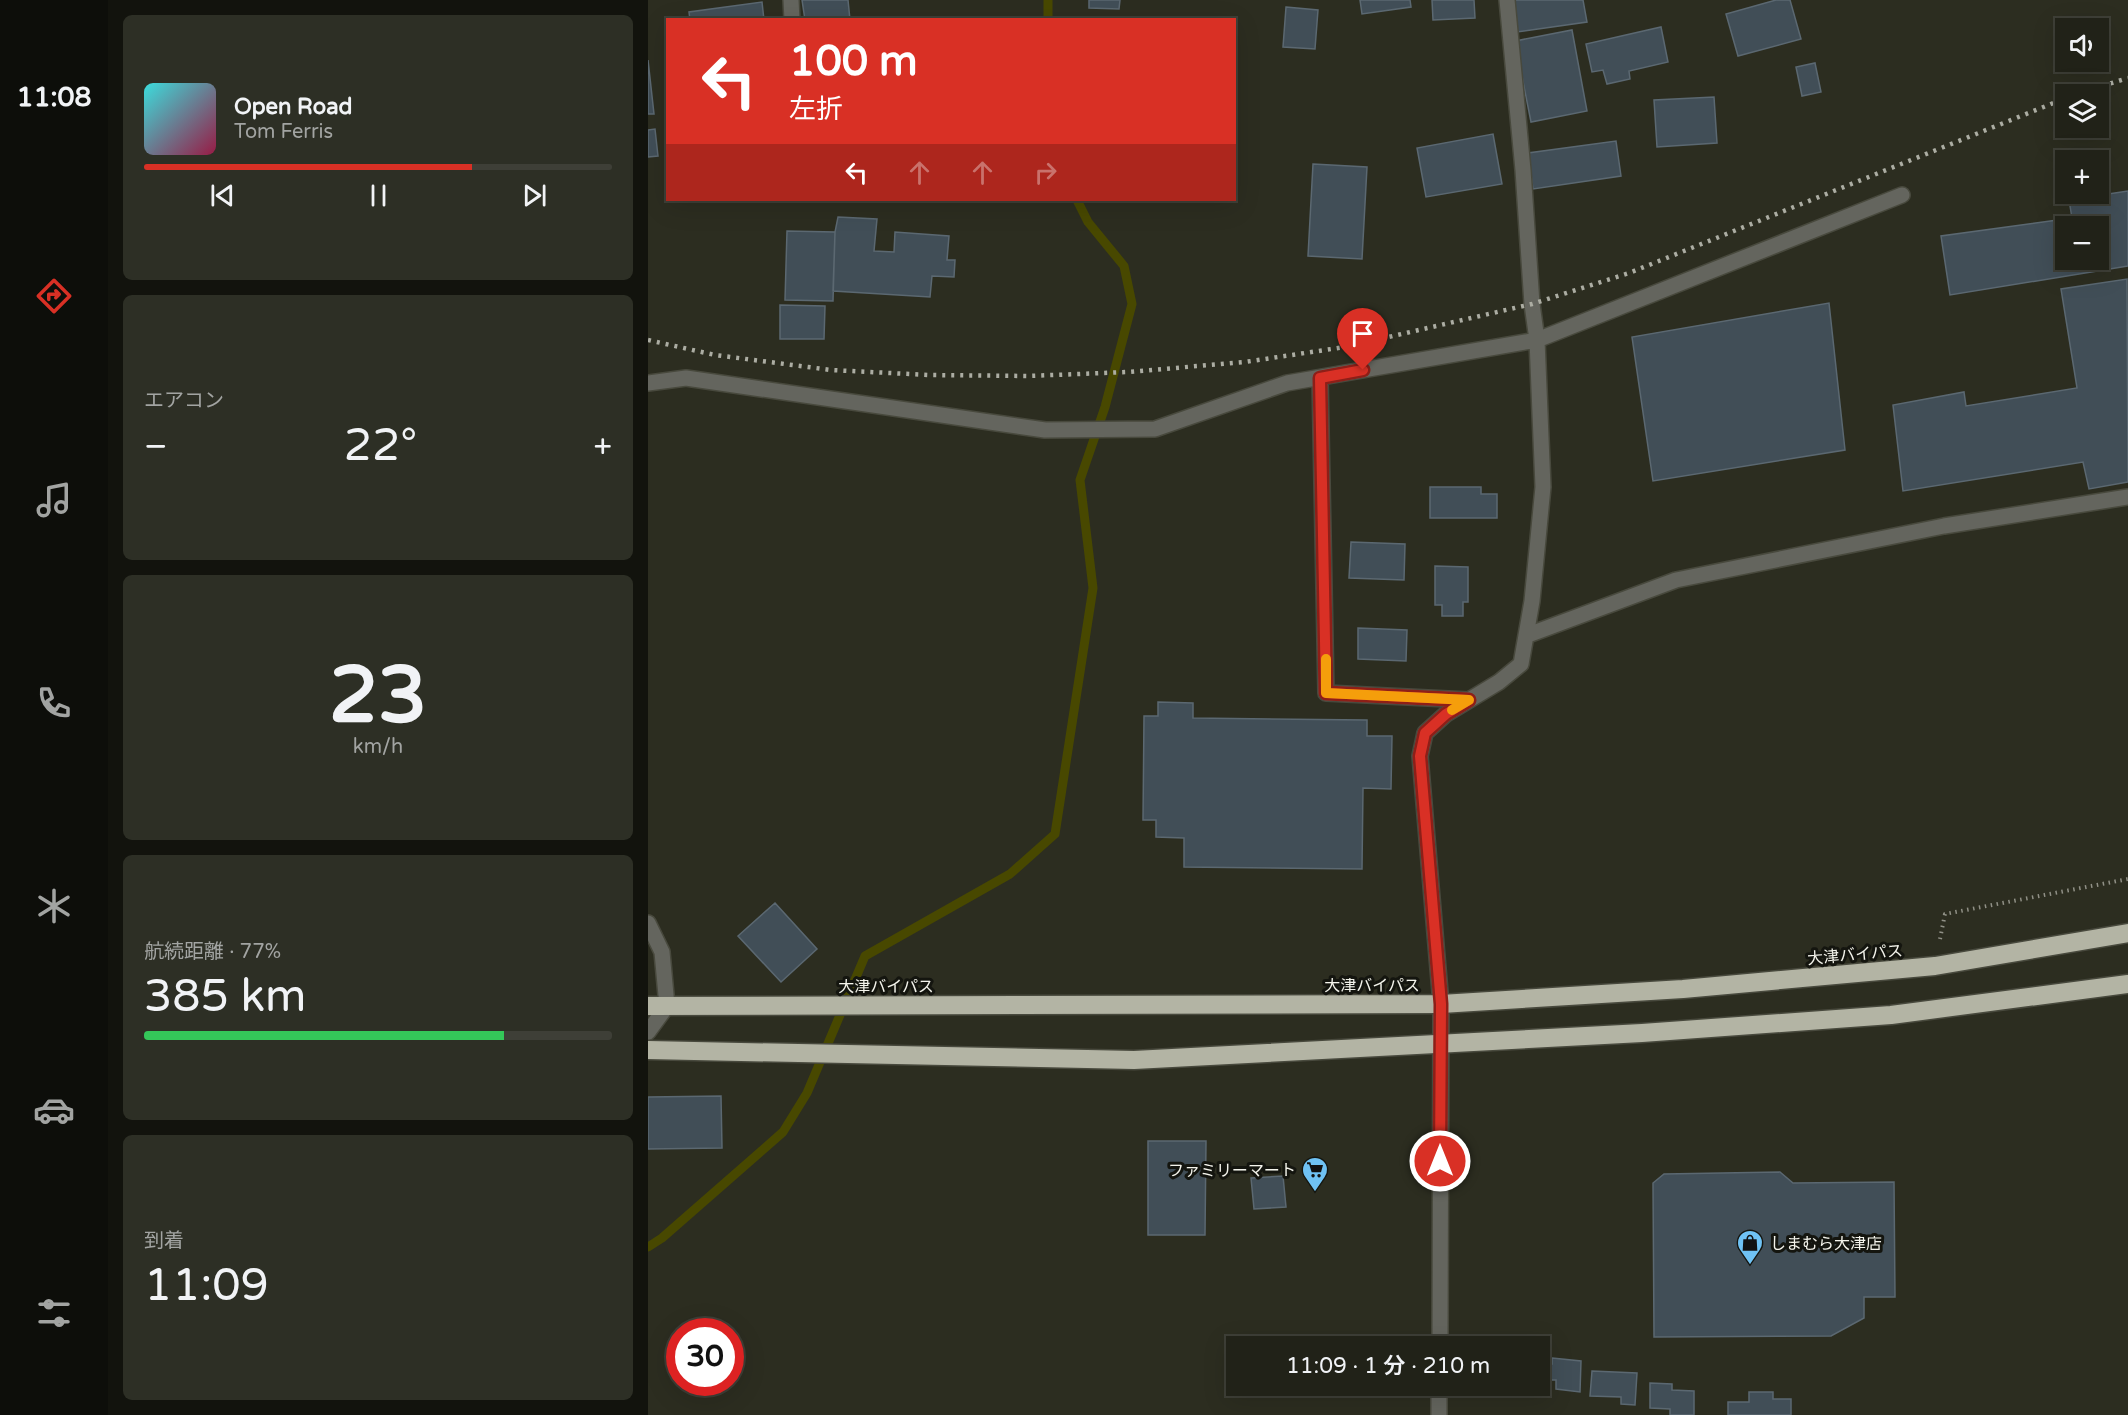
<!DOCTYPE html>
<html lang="ja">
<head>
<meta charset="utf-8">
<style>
	:root { --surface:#212218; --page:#2d2f25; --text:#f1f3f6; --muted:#a2a4a2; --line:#3e3f37; --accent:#d93025 }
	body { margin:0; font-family:"Varela Round","Noto Sans JP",sans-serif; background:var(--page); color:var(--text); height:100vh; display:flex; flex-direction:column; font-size:22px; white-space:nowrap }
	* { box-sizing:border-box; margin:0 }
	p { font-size:20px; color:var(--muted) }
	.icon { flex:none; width:33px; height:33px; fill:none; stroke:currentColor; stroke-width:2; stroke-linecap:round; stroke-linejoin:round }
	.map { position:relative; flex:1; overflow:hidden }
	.panel { display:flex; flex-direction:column; gap:15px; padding:15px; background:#12130d; width:540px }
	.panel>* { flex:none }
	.top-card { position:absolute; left:18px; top:18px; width:570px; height:183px; border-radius:0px; box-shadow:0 6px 24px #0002,0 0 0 2px var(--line); background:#d93025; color:#fff; overflow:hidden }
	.tools { position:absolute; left:1407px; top:18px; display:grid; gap:12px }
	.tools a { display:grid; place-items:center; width:54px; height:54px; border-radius:0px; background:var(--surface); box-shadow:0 6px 24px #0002,0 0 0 2px var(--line); font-size:30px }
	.speed { position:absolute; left:18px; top:1318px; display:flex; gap:12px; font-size:30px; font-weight:700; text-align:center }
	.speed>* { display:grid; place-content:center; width:78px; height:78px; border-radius:50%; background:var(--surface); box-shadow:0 6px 24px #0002,0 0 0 2px var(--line); line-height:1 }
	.speed .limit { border:9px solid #d22; background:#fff; color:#111 }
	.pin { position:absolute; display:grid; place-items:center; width:51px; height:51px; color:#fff; margin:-62px -26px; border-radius:50% 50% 50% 0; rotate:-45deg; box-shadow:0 0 6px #0007 }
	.pin .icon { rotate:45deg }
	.me { position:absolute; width:66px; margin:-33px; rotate:0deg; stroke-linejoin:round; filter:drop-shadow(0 0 4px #0008) }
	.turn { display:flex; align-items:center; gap:21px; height:126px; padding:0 24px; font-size:27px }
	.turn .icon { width:78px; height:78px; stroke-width:2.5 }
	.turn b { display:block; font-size:42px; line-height:51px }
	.lanes { display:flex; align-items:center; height:57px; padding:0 24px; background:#0003; justify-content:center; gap:30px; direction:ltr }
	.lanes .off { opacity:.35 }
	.big { font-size:45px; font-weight:600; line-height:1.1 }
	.panel .card { flex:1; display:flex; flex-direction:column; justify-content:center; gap:9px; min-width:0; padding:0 21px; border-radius:9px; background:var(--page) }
	.panel .dial { align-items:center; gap:0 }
	.dial b { font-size:78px; line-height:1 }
	.song { display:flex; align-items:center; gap:18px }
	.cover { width:72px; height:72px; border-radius:9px; background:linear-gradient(135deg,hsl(180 70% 55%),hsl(340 70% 35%)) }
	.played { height:6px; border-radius:3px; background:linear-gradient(90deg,var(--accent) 70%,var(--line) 70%) }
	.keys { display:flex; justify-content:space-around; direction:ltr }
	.heat { display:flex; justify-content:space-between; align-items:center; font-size:33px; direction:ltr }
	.charge { height:9px; border-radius:4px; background:linear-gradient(90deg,#34c759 77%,var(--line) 0) }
	.trip { position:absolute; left:578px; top:1336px; width:324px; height:60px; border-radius:0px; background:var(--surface); box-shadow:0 6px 24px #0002,0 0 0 2px var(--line); font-weight:600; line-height:60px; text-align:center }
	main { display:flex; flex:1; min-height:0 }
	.dock { display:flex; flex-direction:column; width:108px; justify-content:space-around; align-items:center; background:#0d0e0a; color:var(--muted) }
	.dock .icon { width:42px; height:42px }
	.dock .active { color:var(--accent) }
	.dock b { font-size:27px; color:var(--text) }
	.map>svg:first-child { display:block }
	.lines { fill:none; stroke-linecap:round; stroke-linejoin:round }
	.stream { stroke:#484800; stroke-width:9 }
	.building { fill:#414e57; stroke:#5b6871; stroke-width:1.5; fill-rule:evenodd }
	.minor-casing { stroke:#48493d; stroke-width:18 }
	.highway-casing { stroke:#48493d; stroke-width:21 }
	.path { stroke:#909086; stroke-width:4; stroke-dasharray:1.5 4.5; stroke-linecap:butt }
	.minor { stroke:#64655e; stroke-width:15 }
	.highway { stroke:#b3b4a4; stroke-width:18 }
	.rail { stroke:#acada3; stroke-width:4.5; stroke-dasharray:3 6; stroke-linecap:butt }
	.route-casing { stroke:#8d1f18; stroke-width:15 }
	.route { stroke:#d93025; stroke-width:10 }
	.slow { stroke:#f59e0b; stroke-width:10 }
	.labels { text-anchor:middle; stroke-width:6; stroke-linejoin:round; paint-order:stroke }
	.street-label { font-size:16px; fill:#f4f4ec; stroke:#14150f }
	.poi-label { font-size:16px; fill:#f4f4ec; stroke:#14150f; text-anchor:end }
</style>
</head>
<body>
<main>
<nav class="dock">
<b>11:08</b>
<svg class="icon active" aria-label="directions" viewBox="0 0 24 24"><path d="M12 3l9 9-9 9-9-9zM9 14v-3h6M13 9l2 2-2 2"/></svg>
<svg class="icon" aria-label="music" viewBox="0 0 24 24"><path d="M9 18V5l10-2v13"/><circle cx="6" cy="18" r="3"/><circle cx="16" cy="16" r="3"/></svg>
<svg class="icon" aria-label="phone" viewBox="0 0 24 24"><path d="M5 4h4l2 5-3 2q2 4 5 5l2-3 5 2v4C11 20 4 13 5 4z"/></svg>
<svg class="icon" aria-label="climate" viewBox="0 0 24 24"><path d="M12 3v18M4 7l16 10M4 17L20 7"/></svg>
<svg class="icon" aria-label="car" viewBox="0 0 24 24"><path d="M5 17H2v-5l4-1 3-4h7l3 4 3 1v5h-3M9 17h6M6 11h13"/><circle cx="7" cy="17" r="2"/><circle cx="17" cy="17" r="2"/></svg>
<svg class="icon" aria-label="filters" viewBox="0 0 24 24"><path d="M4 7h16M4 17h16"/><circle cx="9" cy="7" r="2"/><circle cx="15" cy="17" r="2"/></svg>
</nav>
<section class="panel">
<div class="card">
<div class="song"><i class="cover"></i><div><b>Open Road</b><p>Tom Ferris</p></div></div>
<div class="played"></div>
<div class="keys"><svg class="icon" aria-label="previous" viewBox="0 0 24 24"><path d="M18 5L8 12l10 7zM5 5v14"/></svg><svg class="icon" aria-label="pause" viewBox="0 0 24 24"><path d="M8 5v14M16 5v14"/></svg><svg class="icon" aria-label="next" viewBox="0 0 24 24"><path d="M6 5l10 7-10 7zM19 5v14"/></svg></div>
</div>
<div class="card"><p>エアコン</p>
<div class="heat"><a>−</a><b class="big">22°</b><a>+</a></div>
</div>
<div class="card dial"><b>23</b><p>km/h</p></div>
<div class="card"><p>航続距離 · 77%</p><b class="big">385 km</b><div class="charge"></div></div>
<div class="card"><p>到着</p><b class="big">11:09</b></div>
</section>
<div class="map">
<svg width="1480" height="1415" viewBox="0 0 1480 1415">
	<rect width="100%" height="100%" fill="#2c2d20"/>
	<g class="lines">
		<path class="stream" d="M400,20V0
			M0,1247L14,1238L135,1132L159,1093L217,956L362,874L407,834L445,588L432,480L457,407L484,304L476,266L440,222L429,200"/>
	</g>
	<path class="building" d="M154,0H200L202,20H157Z
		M441,0H472L471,9L441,8Z
		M712,0H762L763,7L714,14Z
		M784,0H826L827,18L785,20Z
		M864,0H935L939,22L869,32Z
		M1128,0H1142L1153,39L1090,56L1078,14Z
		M114,2L116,20H42L41,12Z
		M638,7L670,10L667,49L635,47Z
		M1013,27L1020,62L981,71L982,79L959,84L955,70L944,72L938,44Z
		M924,30L939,111L883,122L867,41Z
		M0,60L6,114H0Z
		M1167,63L1173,92L1154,96L1148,67Z
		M1066,97L1069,143L1009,147L1006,100Z
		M7,129L10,156L0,157V130Z
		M845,134L854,184L778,197L769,148Z
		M968,141L973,176L885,189L880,153Z
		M665,164L719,167L714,259L660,256Z
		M1480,191V266L1302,295L1293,236L1424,218L1421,200ZM1418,226H1450V260H1418Z
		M190,217L229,219L226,251L246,252L247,232L301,236L299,260H307L306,277L284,276L282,297L185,291L187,232Z
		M139,231L187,232L185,301L137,300Z
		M1479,279L1480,482L1441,489L1435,462L1255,491L1245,405L1316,392L1318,406L1429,388L1413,289Z
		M1181,303L1197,450L1005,481L984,337Z
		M132,305L177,306L176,339H132Z
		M782,487H833V494H849V518H782Z
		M703,542L757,544L756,580L701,578Z
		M787,566L820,567V602H815V616H794V605H787Z
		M710,628L759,630L758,661L710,659Z
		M510,702L545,703V718L719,720V736H744L743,789L715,788L714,869L536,867V838L508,837V820H495L496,716H510Z
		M127,903L169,949L133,982L90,936Z
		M73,1096L74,1148L0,1149V1097Z
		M500,1141H558L557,1235H500Z
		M1132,1172L1145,1183L1246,1182L1247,1297H1216V1318L1183,1336L1006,1337L1005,1183L1016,1174Z
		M635,1176L638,1207L606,1209L603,1178Z
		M904,1358L933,1361L932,1392L908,1389V1380H891V1364H904Z
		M944,1371L989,1373L987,1405L973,1404V1397L942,1396Z
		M1002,1383L1024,1384V1390L1046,1391V1415H1022V1409L1002,1408Z
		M1101,1392H1125V1399H1143V1415H1080V1402H1101Z"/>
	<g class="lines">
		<defs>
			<path id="minor" d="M143,0L144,20
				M672,378L678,693L821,700
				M0,383L38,378L397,430L507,429L639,383L889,340L1254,195
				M880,635L1028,580L1296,526L1480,497
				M0,923L14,952L19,1006L0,1032
				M792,1347L793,1004L772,756L777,733L798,714L851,682L873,664L884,601L895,487L889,340L884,304L875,170L859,0
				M791,1415V1386"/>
			<path id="highway" d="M0,1006L793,1004L1035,989L1287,966L1480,933
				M0,1050L486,1060L994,1033L1243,1015L1480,984"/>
		</defs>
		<use href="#minor" class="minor-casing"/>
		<use href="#highway" class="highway-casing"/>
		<path class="path" d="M1292,939L1297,914L1480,879"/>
		<use href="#minor" class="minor"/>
		<use href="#highway" class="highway"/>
		<path class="rail" d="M1428,94L1480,78
			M0,340L67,355L183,370L281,375L380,376L480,372L597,362L697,347L884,304L981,273L1418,98"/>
	</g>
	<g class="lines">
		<defs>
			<path id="route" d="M715,370L672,378L678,693L821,700L798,714L777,733L772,756L793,1004L792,1161"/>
		</defs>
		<use href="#route" class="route-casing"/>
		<use href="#route" class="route"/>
		<path class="slow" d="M678,659V693L821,700L804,710"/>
	</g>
	<defs>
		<symbol id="supermarket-pin" viewBox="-11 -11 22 30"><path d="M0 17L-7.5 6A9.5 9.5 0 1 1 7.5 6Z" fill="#6fc2f4" stroke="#14150f"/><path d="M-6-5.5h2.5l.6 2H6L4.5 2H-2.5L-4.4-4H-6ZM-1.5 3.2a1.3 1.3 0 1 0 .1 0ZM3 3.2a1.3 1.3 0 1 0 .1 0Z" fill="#111"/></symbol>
		<symbol id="shop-pin" viewBox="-11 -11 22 30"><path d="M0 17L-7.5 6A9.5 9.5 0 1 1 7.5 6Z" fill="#6fc2f4" stroke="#14150f"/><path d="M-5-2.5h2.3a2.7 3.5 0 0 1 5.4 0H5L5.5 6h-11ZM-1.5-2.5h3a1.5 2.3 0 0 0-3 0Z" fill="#111"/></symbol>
	</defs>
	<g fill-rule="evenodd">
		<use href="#supermarket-pin" x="652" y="1155" width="30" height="40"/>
		<use href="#shop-pin" x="1087" y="1228" width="30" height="40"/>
	</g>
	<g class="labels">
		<g class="street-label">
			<text transform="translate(1207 954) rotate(-5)" y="6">大津バイパス</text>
			<text x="724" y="991">大津バイパス</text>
			<text x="238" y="992">大津バイパス</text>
		</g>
		<g class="poi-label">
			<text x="648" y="1176">ファミリーマート</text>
			<text x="1122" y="1249" text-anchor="start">しまむら大津店</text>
		</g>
	</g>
</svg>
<div class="tools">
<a><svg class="icon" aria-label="sound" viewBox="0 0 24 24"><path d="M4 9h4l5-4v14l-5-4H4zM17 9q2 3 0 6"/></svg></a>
<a><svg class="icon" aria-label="layers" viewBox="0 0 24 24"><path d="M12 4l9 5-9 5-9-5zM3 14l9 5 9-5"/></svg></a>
<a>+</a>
<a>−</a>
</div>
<div class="speed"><div class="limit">30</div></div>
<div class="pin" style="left:715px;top:370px;background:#d93025"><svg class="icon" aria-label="arrive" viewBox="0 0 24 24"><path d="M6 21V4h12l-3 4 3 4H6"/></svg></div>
<svg class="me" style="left:792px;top:1161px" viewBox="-20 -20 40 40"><circle r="17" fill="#d93025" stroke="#fff" stroke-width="3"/><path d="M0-11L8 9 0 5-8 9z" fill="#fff"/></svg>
<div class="trip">11:09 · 1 分 · 210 m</div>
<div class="top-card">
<div class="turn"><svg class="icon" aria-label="left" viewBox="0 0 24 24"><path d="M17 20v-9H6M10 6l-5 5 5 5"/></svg><div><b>100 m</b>左折</div></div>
<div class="lanes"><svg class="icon" aria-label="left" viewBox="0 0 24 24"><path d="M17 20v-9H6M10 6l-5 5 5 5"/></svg><svg class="icon off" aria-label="ahead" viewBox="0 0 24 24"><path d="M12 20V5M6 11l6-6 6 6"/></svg><svg class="icon off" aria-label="ahead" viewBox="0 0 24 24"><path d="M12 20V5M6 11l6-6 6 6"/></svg><svg class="icon off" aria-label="right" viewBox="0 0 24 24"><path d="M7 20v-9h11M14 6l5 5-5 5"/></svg></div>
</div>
</div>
</main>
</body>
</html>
